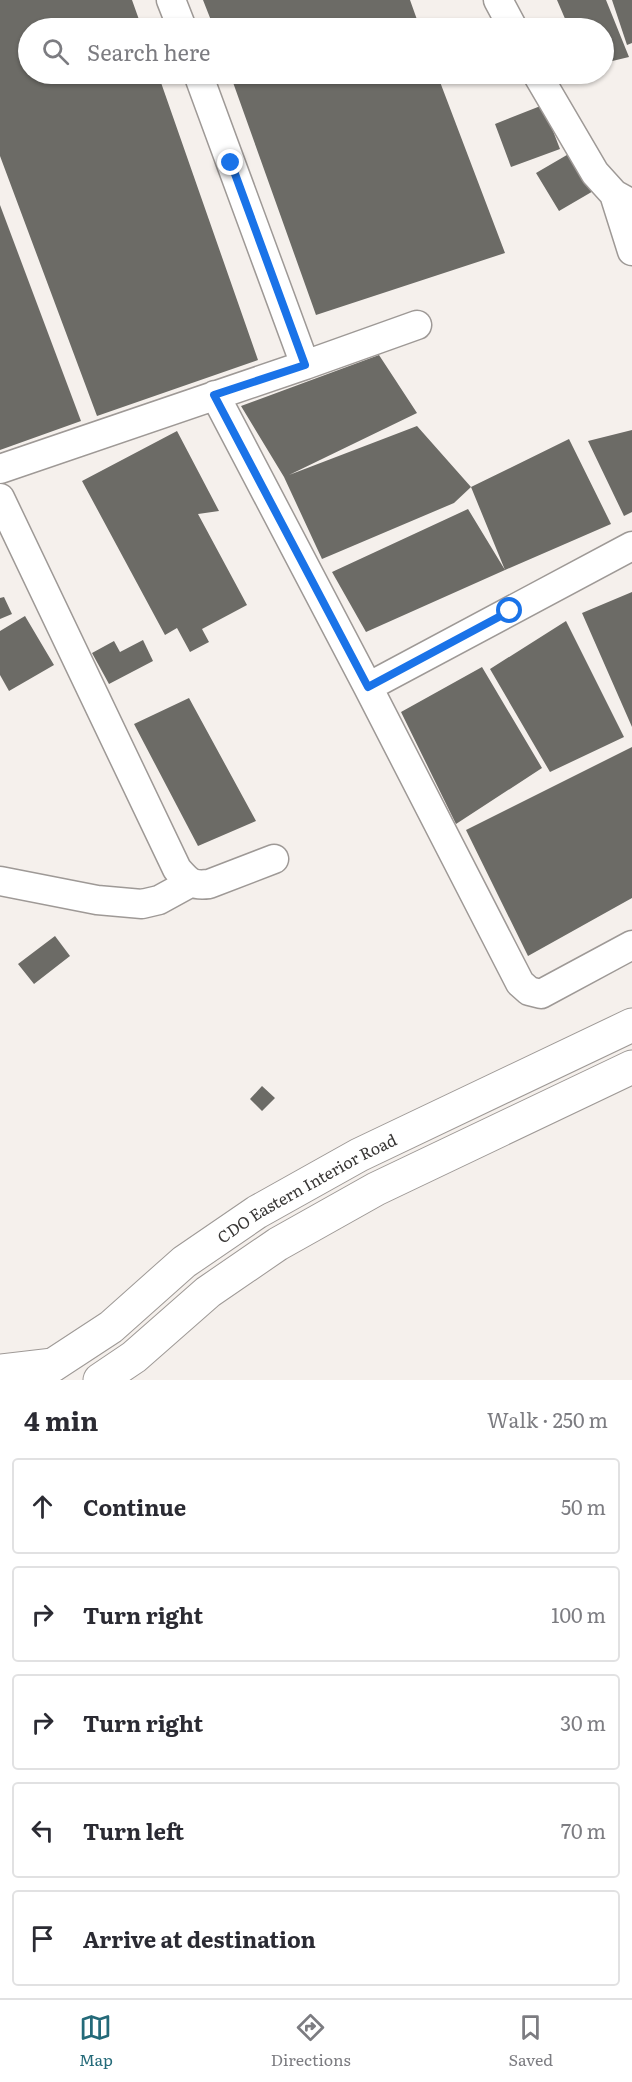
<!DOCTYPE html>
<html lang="en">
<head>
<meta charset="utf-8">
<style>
  :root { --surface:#fff; --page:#f7f7f7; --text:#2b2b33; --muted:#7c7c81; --line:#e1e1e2; --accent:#246a79 }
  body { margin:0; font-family:Literata,serif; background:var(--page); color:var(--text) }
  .stop { position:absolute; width:18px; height:18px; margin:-14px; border:4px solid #1a73e8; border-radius:50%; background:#fff }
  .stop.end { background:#1a73e8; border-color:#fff; box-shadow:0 2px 6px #0008 }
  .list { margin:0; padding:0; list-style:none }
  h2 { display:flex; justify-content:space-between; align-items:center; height:78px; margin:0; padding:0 24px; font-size:26px }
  h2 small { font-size:20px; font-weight:400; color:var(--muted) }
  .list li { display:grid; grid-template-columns:39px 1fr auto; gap:18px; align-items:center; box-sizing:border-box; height:96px; margin:0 12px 12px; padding:0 12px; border:2px solid var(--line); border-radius:6px }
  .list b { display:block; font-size:22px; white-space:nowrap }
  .list em { font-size:20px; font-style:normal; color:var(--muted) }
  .icon { flex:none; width:33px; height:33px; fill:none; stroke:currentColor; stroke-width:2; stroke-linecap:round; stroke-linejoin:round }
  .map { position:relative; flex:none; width:632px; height:1380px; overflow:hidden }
  .search { position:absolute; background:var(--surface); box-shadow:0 2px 4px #0004; left:18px; right:18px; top:18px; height:66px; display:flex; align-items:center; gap:15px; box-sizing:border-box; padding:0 21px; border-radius:33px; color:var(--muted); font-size:22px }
  .sheet { height:618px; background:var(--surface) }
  nav { display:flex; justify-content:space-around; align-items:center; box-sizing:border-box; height:84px; border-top:2px solid var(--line); background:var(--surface); font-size:16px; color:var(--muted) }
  nav a { display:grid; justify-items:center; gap:3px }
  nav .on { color:var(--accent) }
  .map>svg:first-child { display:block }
  .building { fill:#6c6b66 }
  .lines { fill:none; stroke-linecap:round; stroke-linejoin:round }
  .minor-casing { stroke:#9e9996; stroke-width:31 }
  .major-casing { stroke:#9e9996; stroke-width:35 }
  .minor { stroke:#fff; stroke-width:28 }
  .major { stroke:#fff; stroke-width:33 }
  .route { stroke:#1a73e8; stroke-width:8 }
  .labels { text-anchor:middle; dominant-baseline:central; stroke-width:6; stroke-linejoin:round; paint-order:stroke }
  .street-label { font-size:16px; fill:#383635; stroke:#f5f0ec }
</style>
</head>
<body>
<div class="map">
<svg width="632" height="1380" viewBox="0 0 632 1380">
  <rect width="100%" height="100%" fill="#f5f0ec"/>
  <path class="building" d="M0 0H132L142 28H28V74H158L258 360 97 416 0 156Z
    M203 0H410L420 28H214Z
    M557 0H606L629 57 604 63V28H569Z
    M612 0H632V43L627 45Z
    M230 74H437L505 253 316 315Z
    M543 105 560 149 511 167 495 124Z
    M572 152 595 190 559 211 536 173Z
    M0 205 81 421 0 450Z
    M379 355 417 413 289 475 417 426 471 487 454 503 322 559 284 477 241 406Z
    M632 430V512L624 516 588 441Z
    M177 431 219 511 198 514 247 605 202 629 209 642 190 652 177 628 165 635 82 481Z
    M569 439 611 524 505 570 471 487Z
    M468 509 505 570 366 632 332 572Z
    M632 592V727L582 613Z
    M4 597 12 614 0 619V598Z
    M25 616 54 665 9 691 0 675V631Z
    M566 621 624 737 550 772 490 669Z
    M143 640 153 661 109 684 92 653 114 641 120 652Z
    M482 667 542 768 456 824 401 712Z
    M189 698 256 821 198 846 134 724Z
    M632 747V898L528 956 466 830Z
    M55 936 70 956 34 984 18 964Z
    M262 1086 275 1098 262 1111 250 1099Z"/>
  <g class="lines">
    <defs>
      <path id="minor" d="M171 0 182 28
        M498 0 513 28
        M198 74 305 365 417 325
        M537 74 595 173 614 194 632 204
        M614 194 632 251
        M215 395 368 687 520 983 529 991 541 994 632 945
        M0 469 305 365
        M0 498 177 869C189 882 191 886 209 884L274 859
        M368 687 632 546
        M0 881 97 900 142 904 159 900 190 883"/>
      <g id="major">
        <path id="s1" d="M0 1371 53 1365 111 1327 184 1262 257 1212 359 1155 632 1025"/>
        <path d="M100 1380 134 1357 208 1292 278 1244 376 1189 632 1067"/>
      </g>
    </defs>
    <use href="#minor" class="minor-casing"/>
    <use href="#major" class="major-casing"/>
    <use href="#minor" class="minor"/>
    <use href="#major" class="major"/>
  </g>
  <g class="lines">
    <path class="route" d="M231 163 305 365 214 395 368 687 510 611"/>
  </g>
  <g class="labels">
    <g class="street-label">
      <text stroke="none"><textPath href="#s1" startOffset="364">CDO Eastern Interior Road</textPath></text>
    </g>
  </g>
</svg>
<div class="stop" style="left:510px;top:611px"></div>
<div class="stop end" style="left:231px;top:163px"></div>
<div class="search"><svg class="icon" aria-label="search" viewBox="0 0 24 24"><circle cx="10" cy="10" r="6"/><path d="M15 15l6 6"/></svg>Search here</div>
</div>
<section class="sheet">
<h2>4 min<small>Walk · 250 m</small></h2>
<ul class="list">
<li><svg class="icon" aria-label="ahead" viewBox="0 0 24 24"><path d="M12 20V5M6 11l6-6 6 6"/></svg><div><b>Continue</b></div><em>50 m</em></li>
<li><svg class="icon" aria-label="right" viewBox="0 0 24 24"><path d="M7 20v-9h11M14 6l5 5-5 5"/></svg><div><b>Turn right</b></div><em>100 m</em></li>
<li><svg class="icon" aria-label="right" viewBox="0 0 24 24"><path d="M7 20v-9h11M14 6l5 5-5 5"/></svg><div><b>Turn right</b></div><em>30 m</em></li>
<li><svg class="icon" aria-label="left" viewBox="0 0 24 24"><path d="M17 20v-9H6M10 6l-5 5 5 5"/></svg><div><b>Turn left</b></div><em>70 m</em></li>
<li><svg class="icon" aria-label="arrive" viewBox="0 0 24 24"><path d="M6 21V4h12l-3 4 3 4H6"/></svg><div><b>Arrive at destination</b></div></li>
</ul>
</section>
<nav>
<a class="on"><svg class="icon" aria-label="map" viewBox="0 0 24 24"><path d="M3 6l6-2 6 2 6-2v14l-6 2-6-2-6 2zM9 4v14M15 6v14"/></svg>Map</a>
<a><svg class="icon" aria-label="directions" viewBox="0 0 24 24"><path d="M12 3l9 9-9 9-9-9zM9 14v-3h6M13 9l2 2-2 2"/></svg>Directions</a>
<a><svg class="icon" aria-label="saved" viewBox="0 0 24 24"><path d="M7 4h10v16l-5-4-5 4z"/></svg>Saved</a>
</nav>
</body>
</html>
